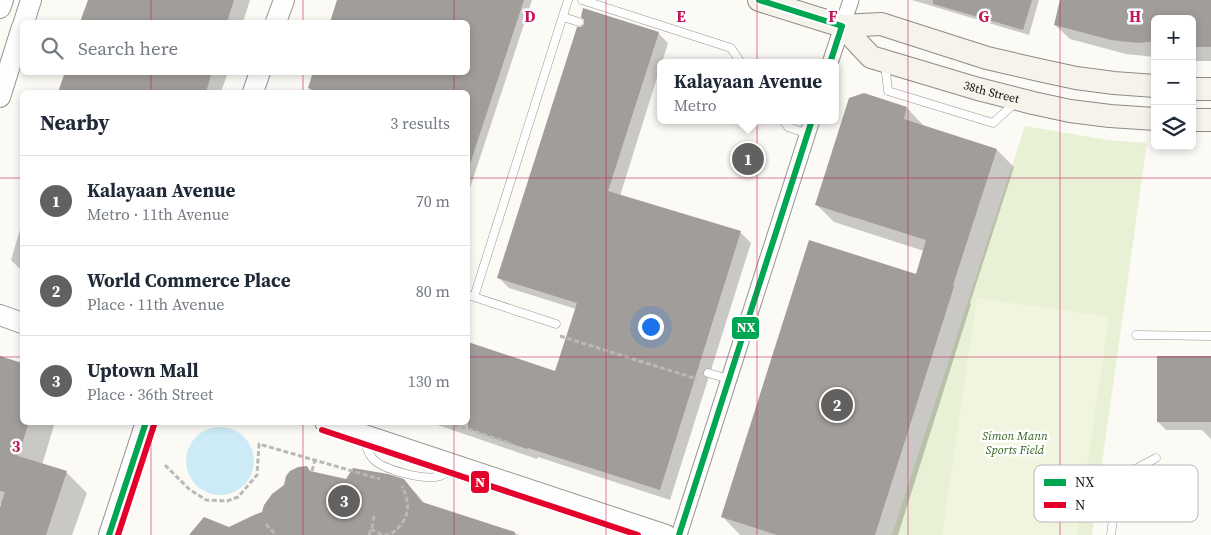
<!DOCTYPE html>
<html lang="en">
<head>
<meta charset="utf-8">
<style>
  :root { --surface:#fff; --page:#f6f6f7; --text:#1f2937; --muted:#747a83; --line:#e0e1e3; --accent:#626160 }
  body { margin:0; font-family:"Source Serif 4",serif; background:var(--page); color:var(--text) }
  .controls { position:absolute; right:15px; top:15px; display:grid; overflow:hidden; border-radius:8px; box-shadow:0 2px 8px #0003 }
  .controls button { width:45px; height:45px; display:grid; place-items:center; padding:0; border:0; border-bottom:1px solid var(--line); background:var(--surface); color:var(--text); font:25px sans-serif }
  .you { position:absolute; left:650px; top:326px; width:18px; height:18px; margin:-12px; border:4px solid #fff; border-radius:50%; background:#1a73e8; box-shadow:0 0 0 8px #1a73e833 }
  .badge { display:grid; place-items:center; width:32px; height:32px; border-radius:50%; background:var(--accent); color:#fff; font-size:16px; font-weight:700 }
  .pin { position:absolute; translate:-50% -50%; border:2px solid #fff; box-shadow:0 1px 5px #0006 }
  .popup { position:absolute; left:657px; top:59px; width:182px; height:65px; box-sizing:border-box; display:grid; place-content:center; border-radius:8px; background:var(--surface); filter:drop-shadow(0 1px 4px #0005); font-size:16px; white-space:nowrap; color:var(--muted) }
  .popup b { font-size:19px; color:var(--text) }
  .popup::after { content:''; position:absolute; left:50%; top:100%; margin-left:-10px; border:10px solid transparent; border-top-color:var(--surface) }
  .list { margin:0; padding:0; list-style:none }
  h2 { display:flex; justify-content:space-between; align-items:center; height:65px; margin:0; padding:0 20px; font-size:21px }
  h2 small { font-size:16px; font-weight:400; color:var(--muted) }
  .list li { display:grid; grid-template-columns:32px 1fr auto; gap:15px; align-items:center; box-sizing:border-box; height:90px; padding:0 20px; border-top:1px solid var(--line) }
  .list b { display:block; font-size:19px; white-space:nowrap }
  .list p { margin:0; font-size:16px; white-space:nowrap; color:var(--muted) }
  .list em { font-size:16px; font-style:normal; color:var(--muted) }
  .icon { flex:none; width:28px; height:28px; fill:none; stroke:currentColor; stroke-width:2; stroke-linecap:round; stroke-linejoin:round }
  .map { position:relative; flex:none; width:1211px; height:535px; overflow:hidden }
  .search { position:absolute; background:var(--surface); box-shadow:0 2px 8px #0003; left:20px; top:20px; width:450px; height:55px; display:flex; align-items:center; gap:12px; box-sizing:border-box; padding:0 18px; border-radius:8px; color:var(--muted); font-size:19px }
  .panel { position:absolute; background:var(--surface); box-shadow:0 2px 8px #0003; left:20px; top:90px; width:450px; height:335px; border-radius:8px }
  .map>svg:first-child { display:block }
  .green { fill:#e8f1d5 }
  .pitch { fill:#f1f5df }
  .water { fill:#ccebf6 }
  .shadow { fill:#0003 }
  .building { fill:#a09d9a }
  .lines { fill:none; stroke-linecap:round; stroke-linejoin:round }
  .service-casing { stroke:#969593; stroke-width:9 }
  .minor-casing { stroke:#969593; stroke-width:17 }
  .tertiary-casing { stroke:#969593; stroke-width:22 }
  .secondary-casing { stroke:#8c8b89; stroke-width:24 }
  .path { stroke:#b9b9b8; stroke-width:3; stroke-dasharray:5 2.5; stroke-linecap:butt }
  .service { stroke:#fffefe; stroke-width:8 }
  .minor { stroke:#fffefe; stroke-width:15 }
  .tertiary { stroke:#fffefe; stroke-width:20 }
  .secondary { stroke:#f6f3eb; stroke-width:22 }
  .bus-1-casing { stroke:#fff; stroke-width:10 }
  .bus-2-casing { stroke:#fff; stroke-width:10 }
  .bus-1 { stroke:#00a651; stroke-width:6 }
  .bus-2 { stroke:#e4002b; stroke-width:6 }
  .grid { fill:none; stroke:#c2185b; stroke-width:1; stroke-opacity:0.55 }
  .labels { text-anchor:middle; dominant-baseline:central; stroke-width:5; stroke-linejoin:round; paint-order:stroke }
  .street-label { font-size:12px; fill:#0f0f0f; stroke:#fff }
  .park-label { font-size:12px; font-style:italic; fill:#35671f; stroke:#fff }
  .key { fill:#fff; stroke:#b7b7b7; stroke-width:1 }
  .key-label { font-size:14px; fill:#0f0f0f }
  .grid-label { font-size:16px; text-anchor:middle; font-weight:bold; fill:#c2185b; stroke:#fff; stroke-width:5; stroke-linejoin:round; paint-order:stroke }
  .line-badge { stroke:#fff; stroke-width:2 }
  .badge-label { font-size:14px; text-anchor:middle; font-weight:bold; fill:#fff }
</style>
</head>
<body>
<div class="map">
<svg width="1211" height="535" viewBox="0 0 1211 535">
  <rect width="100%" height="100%" fill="#fcfaf5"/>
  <path class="green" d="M1025 126 1108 140 1147 143 1092 535H892Z"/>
  <path class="pitch" d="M977 298 1109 317 1077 535H942Z"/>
  <path class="water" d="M186 461a34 34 0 1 1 68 0a34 34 0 1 1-68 0Z"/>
  <path class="shadow" d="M89 0H250L243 22H82Z
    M339 0H532L468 194V92H308L315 72H468V22H331Z
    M912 0H1039L1029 35Z
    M1061 0H1211V61H1192V19H1155V57L1126 54 1070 39 1055 25Z
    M585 25 658 33 668 43 662 63H660V68L620 196 740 232 751 243 670 500 538 457 537 459 429 422H468V343L555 373 576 309 509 288 499 278Z
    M66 72H228L221 92H60Z
    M907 108 924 126 997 150 1014 167 970 303 971 304 898 535H740L723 517 916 275 924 251 834 222 816 204Z
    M22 223V271L11 260Z
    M0 357 22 364V422H55L42 465 67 473 87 493 72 535H0V512L2 505 0 504Z
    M1211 357V439L1202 430H1166L1158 422Z
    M306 467 312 473 347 481 403 480 415 492 425 504 520 535H191L229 528 263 513Z"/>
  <path class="building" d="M88 0H234L227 22H80Z
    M337 0H524L470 164 468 163V92H312L313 90 308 88 313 72H468V22H330Z
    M933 0H1032L1023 30 933 4Z
    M1060 0H1211V47H1192V19H1155V41L1139 43 1111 40 1054 25Z
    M583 8 659 32 608 191 741 231 660 490 528 448 527 449 468 429V342L555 371 577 303 497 278 577 27H581L584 24V20L581 17Z
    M65 72H212L206 92H58Z
    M864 93 907 107 904 119 997 149 953 285 954 286 952 293 875 535H777L721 517 809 240 916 274 926 240 815 205 849 98Z
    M0 356 22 363V422H29L18 456 67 471 46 535H0V507L5 492 0 491Z
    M1157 356H1211V422H1157Z
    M307 466 310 471 346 479 353 468 388 474 404 479 422 502 515 532V535H189L204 517 229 527 254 515 262 512 264 505 272 494 284 485 286 476 290 471 298 467Z"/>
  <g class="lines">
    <defs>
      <path id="service" d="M582 0 731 48 741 63
        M563 17 579 22
        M885 63 888 91 993 123 1015 103
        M783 120 788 127 808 134
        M468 295 556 324
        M474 297 568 0
        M1136 335 1211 336
        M708 373 729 379
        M364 437C365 445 368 453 373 459 384 470 425 481 440 476 445 474 450 471 455 468
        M1111 535 1116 495 1124 475 1156 458"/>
      <path id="minor" d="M830 63 851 0
        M679 535 812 120"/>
      <path id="tertiary" d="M0 8 3 0
        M24 22 31 0
        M276 22 284 0
        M253 92 260 72
        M0 97 22 27
        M0 315 22 323
        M325 422 666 535
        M109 535 146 422"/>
      <g id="secondary">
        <path d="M759 0 842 26 881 24 987 58 1039 70 1076 78 1114 83 1155 86"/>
        <path id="s1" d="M842 26 871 57 978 89 1033 103 1070 111 1110 116 1155 119"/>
        <path d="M1192 89H1211"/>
        <path d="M1192 120H1211"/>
      </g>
    </defs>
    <use href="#service" class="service-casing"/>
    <use href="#minor" class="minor-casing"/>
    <use href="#tertiary" class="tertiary-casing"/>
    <use href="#secondary" class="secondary-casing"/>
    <path class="path" d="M560 336 697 379
      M447 422 512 444
      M165 465 189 489 206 500 227 501 238 497 257 475 259 444 380 479
      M312 471 315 460
      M266 524 276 535
      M371 529 382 535H390C409 520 412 507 402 486
      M369 535 373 524 374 515"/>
    <use href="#service" class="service"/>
    <use href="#minor" class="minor"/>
    <use href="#tertiary" class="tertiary"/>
    <use href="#secondary" class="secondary"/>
    <defs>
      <path id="bus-1" d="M759 0 842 26 830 63
        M109 535 146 422
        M679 535 812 120"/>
      <path id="bus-2" d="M322 430 638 535
        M118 535 154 425"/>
    </defs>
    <use href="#bus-1" class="bus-1-casing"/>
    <use href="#bus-2" class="bus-2-casing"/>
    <use href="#bus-1" class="bus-1"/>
    <use href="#bus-2" class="bus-2"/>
  </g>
  <path class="grid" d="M151 0V22M303 0V22M454 0V22M606 0V535M757 0V535M908 0V535M1060 0V535M151 72V92M303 72V92M454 72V92M0 178H22M468 178H1211M0 357H22M468 357H1211M151 422V535M303 422V535M454 422V535"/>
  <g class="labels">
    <g class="street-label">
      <text stroke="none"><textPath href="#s1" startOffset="168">38th Street</textPath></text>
    </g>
    <g class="park-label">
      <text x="1015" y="436">Simon Mann<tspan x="1015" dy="14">Sports Field</tspan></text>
    </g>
  </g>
  <rect x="1034" y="465" width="164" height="57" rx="8" class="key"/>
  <rect x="1044" y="479" width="22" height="7" fill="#00a651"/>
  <rect x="1044" y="502" width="22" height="6" fill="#e4002b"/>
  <g class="key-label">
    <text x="1075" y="487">NX</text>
    <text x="1075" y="510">N</text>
  </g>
  <g class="grid-label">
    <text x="530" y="22">D</text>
    <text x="681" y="22">E</text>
    <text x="833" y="22">F</text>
    <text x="984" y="22">G</text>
    <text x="1135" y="22">H</text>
    <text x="16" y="452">3</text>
  </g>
  <g class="line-badge">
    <rect x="731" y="316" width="29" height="24" rx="5" fill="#00a651"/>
    <rect x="470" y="470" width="20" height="24" rx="5" fill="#e4002b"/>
  </g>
  <g class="badge-label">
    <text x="746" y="332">NX</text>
    <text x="480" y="487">N</text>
  </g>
</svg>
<div class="controls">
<button>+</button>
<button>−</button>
<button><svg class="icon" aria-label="layers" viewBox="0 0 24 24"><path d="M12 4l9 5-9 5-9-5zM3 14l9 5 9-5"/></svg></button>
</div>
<div class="you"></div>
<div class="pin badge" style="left:748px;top:159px">1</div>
<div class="popup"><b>Kalayaan Avenue</b>Metro</div>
<div class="pin badge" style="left:837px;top:405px">2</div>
<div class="pin badge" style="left:344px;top:501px">3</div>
<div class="search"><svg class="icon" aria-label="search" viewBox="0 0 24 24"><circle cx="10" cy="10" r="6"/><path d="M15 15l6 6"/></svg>Search here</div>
<section class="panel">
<h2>Nearby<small>3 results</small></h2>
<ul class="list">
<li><span class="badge">1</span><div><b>Kalayaan Avenue</b><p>Metro · 11th Avenue</p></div><em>70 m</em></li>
<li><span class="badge">2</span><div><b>World Commerce Place</b><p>Place · 11th Avenue</p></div><em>80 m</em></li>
<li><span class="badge">3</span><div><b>Uptown Mall</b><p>Place · 36th Street</p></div><em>130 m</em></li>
</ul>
</section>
</div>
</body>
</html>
